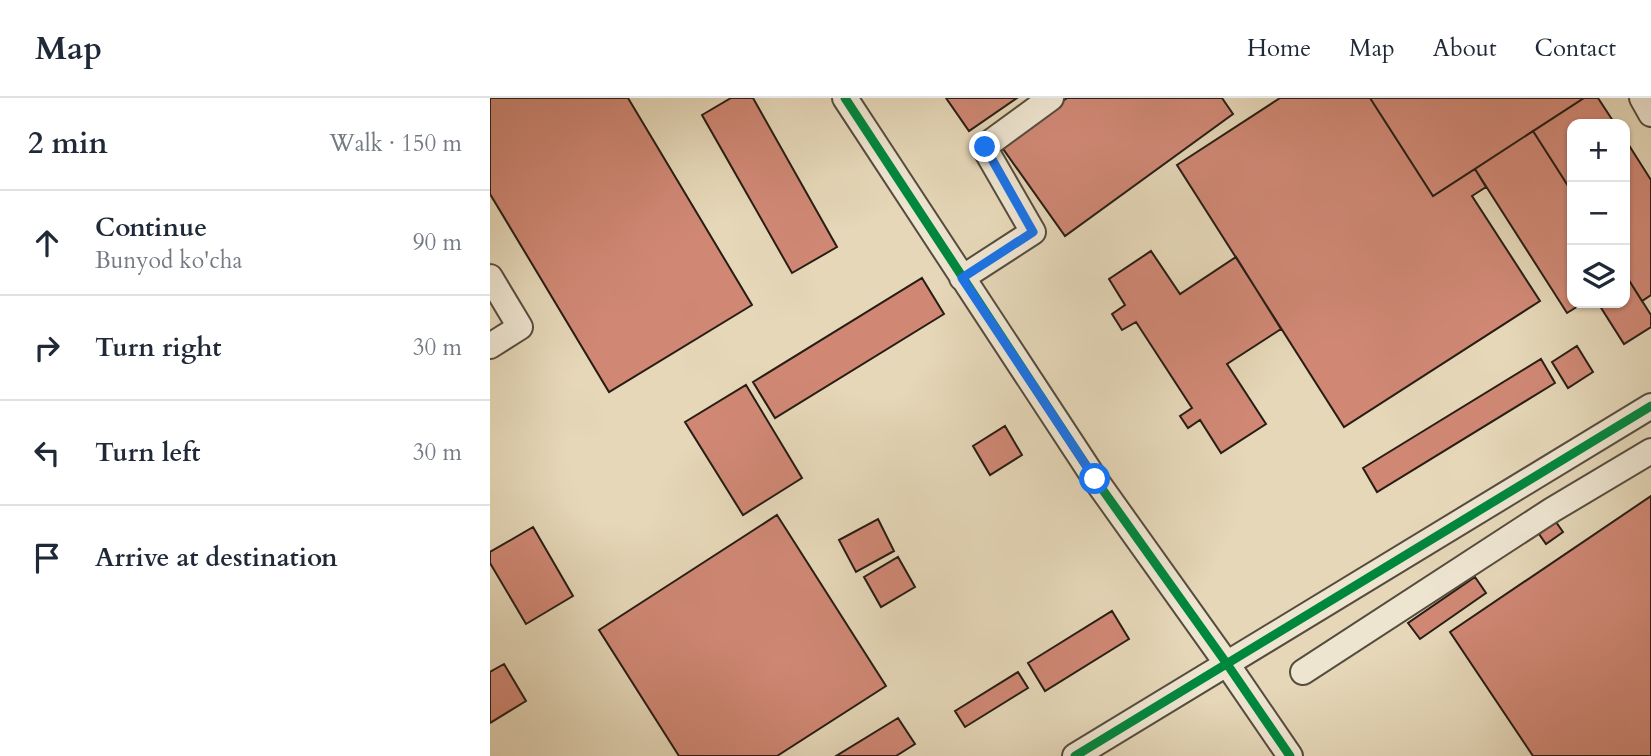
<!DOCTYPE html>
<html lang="en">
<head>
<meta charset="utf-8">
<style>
  :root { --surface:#fff; --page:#f6f6f7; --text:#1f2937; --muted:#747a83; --line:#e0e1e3 }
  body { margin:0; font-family:Cardo,serif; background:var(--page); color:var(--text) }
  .controls { position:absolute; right:21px; top:21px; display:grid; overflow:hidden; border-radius:14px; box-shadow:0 2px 5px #0004 }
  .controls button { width:63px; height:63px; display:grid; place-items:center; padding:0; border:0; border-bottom:2px solid var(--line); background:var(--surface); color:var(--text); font:35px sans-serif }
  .stop { position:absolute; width:21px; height:21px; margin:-16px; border:5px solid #1a73e8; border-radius:50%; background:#fff }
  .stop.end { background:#1a73e8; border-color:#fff; box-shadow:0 2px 7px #0008 }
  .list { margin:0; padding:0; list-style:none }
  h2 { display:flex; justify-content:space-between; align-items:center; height:91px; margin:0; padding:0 28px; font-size:30px }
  h2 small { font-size:23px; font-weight:400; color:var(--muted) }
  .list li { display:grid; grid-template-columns:46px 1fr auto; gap:21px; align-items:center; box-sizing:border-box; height:105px; padding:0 28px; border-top:2px solid var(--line) }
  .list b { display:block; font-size:26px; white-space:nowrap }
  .list p { margin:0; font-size:23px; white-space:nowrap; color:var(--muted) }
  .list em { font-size:23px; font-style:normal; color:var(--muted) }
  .icon { flex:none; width:38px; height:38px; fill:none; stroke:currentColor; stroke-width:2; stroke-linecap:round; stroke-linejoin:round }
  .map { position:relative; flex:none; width:1161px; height:658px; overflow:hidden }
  header { display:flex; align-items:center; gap:42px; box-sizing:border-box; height:98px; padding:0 35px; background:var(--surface); border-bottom:2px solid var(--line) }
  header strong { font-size:33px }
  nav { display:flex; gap:38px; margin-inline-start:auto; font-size:24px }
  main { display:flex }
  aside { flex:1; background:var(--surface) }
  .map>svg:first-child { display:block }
  .building { fill:#d08875; stroke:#271d15; stroke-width:2 }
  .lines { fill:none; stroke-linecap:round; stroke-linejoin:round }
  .minor-casing { stroke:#564c3e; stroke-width:28 }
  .minor { stroke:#eee5d1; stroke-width:24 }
  .cycleway-casing { stroke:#eee5d1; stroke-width:13 }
  .cycleway { stroke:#00873e; stroke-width:9 }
  .route { stroke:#1a73e8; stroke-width:9 }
</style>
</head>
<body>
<header>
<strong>Map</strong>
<nav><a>Home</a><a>Map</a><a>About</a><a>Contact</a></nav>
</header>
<main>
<aside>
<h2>2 min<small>Walk · 150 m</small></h2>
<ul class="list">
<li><svg class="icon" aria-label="ahead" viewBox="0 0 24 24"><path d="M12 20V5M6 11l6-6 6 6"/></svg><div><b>Continue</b><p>Bunyod ko'cha</p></div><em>90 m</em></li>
<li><svg class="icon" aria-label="right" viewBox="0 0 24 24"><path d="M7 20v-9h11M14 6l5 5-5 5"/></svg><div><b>Turn right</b></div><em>30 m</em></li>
<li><svg class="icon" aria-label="left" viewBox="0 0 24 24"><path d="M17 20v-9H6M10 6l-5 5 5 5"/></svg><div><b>Turn left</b></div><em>30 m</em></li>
<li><svg class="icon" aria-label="arrive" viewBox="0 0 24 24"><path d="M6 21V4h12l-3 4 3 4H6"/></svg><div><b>Arrive at destination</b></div></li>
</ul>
</aside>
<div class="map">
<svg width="1161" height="658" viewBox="0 0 1161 658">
  <rect width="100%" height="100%" fill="#e5d7b8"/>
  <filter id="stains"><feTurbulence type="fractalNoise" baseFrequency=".00286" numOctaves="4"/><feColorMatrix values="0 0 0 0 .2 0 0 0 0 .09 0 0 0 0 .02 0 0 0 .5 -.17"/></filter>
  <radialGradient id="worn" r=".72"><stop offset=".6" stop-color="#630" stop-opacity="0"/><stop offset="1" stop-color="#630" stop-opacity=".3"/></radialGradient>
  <path class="building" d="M0 0H138L262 207 119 294 0 96Z
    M241 0H263L347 149 302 175 212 17Z
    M456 0H527L479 33Z
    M577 0H732L743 16 575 138 511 48Z
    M790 0H880L943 98 985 71 996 89 982 98 1050 203 854 329 687 67Z
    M880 0H1094L943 98Z
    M1094 0H1108L1125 26H1082V94L1043 33Z
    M1043 33 1082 94V205H1093L1077 215 985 71Z
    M1135 41 1161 82V197L1152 203 1135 176Z
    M661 153 690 196 746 159 791 231 737 266 776 326 731 355 710 322 698 330 690 318 702 310 646 224 632 232 622 216 635 207 619 181Z
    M1135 176 1161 217V229L1134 246 1108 205H1135Z
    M432 180 454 216 285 320 263 284Z
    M1087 248 1103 274 1078 290 1062 264Z
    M1051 261 1065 285 887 394 873 370Z
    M256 287 312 380 253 417 195 324Z
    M515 328 532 357 500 377 483 348Z
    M1161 398V658H1043L960 534Z
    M287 417 396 588 287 658H189L109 532Z
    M388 421 404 453 366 474 349 442Z
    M1066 424 1073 434 1056 446 1049 436Z
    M43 429 83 498 36 526 0 465V454Z
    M408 459 425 489 391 509 374 479Z
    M985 479 996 495 930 541 918 525Z
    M622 513 639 541 555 593 538 565Z
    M14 566 36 603 0 625V574Z
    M528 574 538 590 475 629 465 613Z
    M408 620 425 646 406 658H346Z"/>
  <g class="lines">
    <defs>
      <path id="minor" d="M355 0 605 381 737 566 800 658
        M1152 0 1161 16
        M0 179 30 229 0 248
        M472 180 543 134 494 49 561 0
        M813 574 1062 412 1161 353
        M585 658 1161 308"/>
    </defs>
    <use href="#minor" class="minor-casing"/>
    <use href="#minor" class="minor"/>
    <defs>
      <path id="cycleway" d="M355 0 605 381 737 566 800 658
        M585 658 1161 308"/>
    </defs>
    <use href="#cycleway" class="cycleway-casing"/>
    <use href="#cycleway" class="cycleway"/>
  </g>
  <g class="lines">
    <path class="route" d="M495 49 543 134 472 180 605 381"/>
  </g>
  <rect width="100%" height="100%" filter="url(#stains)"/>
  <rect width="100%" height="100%" fill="url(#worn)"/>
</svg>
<div class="controls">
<button>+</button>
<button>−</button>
<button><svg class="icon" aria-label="layers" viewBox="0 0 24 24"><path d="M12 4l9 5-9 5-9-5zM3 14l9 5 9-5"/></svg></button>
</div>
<div class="stop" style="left:605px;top:381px"></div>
<div class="stop end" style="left:495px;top:49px"></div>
</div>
</main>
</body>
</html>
